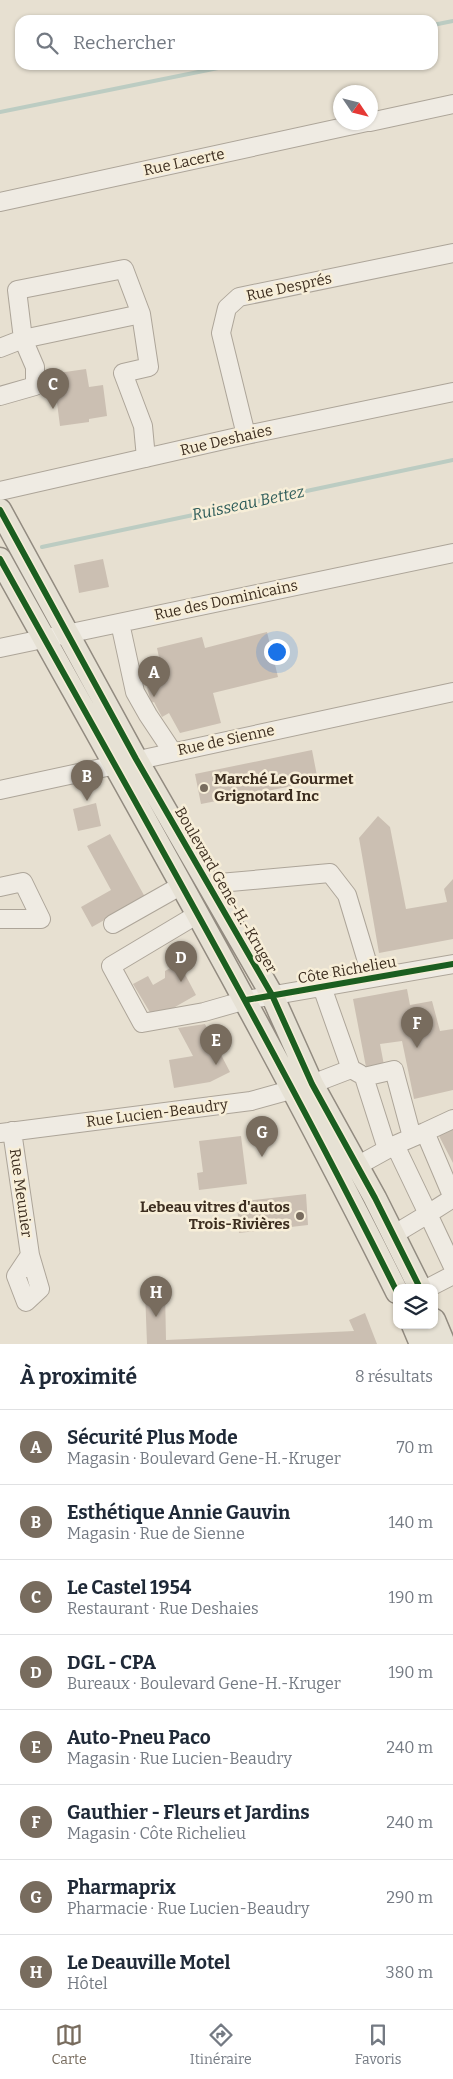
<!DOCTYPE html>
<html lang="fr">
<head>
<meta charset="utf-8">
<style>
  :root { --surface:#fff; --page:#f2f2f3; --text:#1f2937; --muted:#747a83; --line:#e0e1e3; --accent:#786c5e }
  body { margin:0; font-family:Bitter,serif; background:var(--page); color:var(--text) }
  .controls { position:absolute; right:15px; bottom:15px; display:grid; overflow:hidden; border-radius:10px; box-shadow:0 1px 4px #0004 }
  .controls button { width:45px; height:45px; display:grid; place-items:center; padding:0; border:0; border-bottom:1px solid var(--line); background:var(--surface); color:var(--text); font:25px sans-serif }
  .compass { position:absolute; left:333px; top:85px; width:45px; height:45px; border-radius:50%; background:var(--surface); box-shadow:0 1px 4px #0004; rotate:125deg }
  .you { position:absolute; left:276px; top:651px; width:18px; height:18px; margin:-12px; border:4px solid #fff; border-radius:50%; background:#1a73e8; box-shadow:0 0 0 8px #1a73e833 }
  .badge { display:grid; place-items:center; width:32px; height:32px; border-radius:50%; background:var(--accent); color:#fff; font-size:16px; font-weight:700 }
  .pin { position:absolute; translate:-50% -41px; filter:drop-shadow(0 1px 2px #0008) }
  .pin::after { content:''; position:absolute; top:26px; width:18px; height:15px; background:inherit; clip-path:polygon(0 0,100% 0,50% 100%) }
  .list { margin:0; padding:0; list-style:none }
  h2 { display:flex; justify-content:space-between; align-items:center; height:65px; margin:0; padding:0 20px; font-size:21px }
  h2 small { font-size:16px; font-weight:400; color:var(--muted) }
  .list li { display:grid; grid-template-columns:32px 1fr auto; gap:15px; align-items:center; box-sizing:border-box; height:75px; padding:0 20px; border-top:1px solid var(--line) }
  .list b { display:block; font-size:19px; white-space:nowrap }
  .list p { margin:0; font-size:16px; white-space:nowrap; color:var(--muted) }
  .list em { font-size:16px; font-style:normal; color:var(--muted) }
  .icon { flex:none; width:28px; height:28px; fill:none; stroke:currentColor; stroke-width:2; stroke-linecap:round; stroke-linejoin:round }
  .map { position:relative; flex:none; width:453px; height:1344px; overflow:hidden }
  .search { position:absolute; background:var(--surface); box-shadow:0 1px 4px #0004; left:15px; right:15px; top:15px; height:55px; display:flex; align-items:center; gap:12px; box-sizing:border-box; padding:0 18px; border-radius:15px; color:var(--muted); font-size:19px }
  .sheet { height:665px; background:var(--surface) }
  nav { display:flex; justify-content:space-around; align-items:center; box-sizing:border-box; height:70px; border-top:1px solid var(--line); background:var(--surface); font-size:14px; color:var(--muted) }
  nav a { display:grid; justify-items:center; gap:2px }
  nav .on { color:var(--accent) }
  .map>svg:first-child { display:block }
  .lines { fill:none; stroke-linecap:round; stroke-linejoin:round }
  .stream { stroke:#bcccc2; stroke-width:4 }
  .building { fill:#cbbfb2 }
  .minor-casing { stroke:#ada599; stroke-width:20 }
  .major-casing { stroke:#928b80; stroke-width:25 }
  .minor { stroke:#efebe3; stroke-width:18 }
  .major { stroke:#e6e1d4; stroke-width:22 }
  .cycleway-casing { stroke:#f7eed8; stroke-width:9 }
  .cycleway { stroke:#1b5e20; stroke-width:6 }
  .poi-dot { fill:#786c5e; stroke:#f7eed8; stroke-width:2 }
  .labels { text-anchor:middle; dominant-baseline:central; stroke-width:5; stroke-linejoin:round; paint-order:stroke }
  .street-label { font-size:15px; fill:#3d2e20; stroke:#f7eed8 }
  .poi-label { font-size:15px; font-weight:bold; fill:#3d2e20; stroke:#f7eed8; text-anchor:start }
  .water-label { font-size:16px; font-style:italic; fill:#2f5d5a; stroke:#f7eed8 }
</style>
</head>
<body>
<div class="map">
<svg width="453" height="1344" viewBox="0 0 453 1344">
  <rect width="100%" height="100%" fill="#e7e0d1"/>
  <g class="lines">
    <path class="stream" d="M433 25 453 21
      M0 112 233 65
      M42 547 453 460"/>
  </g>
  <path class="building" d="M86 369 89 387 103 385 107 416 89 419V422L60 426 56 395 61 394 58 373Z
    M103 559 109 587 79 593 74 565Z
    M267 632 278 677 213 693 221 723 180 733 169 713 162 717 154 702 151 703 147 687 158 685 153 664 160 662 157 648 202 637 205 648Z
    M312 750 318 781 201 804 195 774Z
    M96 803 101 826 78 831 73 809Z
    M378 816 390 827 406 909 447 902 444 889 453 879V939L379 953 359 838Z
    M110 834 145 897 92 927 81 907 111 890 87 846Z
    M179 963 196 995 154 1019 133 984 148 976 153 985 165 978V971Z
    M407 989 410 1005 432 1001 440 1031 453 1029V1090L414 1099 402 1041 380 1044 384 1065 366 1067 353 999Z
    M205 1024 230 1072 210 1082 174 1088 169 1060 193 1056 178 1028Z
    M453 1126V1163L438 1134Z
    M241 1136 247 1184 199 1190 197 1173 203 1172 199 1141Z
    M306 1194 308 1225 239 1233 237 1202Z
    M165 1290 166 1340 354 1331 349 1320 365 1313 377 1344H147L145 1291Z"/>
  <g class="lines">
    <defs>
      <path id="minor" d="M370 122 453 104
        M0 202 367 122
        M0 348 23 339 141 314
        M0 396 35 386V367L23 339 17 290 124 269 141 314 149 367 123 373 143 426 146 458
        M246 435 221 333 227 308 239 297 453 253
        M0 491 246 435 453 392
        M120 623 135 692 148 715 172 751
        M0 648 453 553
        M0 790 453 692
        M208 884 330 873 347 895 372 978
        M0 887 23 882 41 919H0
        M198 914 111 966 142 1023 204 1012 246 1000 453 964
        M113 924 182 885
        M322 987 351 1069 360 1074
        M12 1131 30 1255 40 1289 26 1302 16 1276 30 1255
        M425 1132 453 1119
        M0 1133 251 1101 312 1084 351 1069
        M395 1145 428 1214 453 1198
        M387 1149 364 1077 394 1070 412 1137
        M357 1166 395 1145 425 1132 453 1198
        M393 1235 428 1214 453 1267
        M428 1288 453 1275"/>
      <path id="major" d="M0 510 136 759 272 995 312 1084 375 1198 420 1288
        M0 559C135 802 273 1043 397 1292
        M434 1320 444 1344
        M413 1325 421 1344"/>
    </defs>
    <use href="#minor" class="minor-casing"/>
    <use href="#major" class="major-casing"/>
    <use href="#minor" class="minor"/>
    <use href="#major" class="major"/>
    <defs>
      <path id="cycleway" d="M0 510 136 759 272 995 312 1084 375 1198 420 1288
        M0 559C135 802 273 1043 397 1292
        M246 1000 453 964"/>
    </defs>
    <use href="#cycleway" class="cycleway-casing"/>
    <use href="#cycleway" class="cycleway"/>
  </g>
  <g class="poi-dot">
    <circle cx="204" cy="788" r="5"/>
    <circle cx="300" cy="1216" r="5"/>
  </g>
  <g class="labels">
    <g class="street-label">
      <text transform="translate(184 162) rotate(-12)">Rue Lacerte</text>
      <text transform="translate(289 287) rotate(-12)">Rue Després</text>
      <text transform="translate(226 440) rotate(-13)">Rue Deshaies</text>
      <text transform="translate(226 600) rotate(-12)">Rue des Dominicains</text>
      <text transform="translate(226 740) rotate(-12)">Rue de Sienne</text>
      <text transform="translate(226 890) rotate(60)">Boulevard Gene-H.-Kruger</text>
      <text transform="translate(347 970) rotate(-10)">Côte Richelieu</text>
      <text transform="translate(157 1113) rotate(-7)">Rue Lucien-Beaudry</text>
      <text transform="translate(21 1193) rotate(82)">Rue Meunier</text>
    </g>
    <g class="poi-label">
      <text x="214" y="779">Marché Le Gourmet<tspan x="214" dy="17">Grignotard Inc</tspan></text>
      <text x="290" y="1207" text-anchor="end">Lebeau vitres d'autos<tspan x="290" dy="17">Trois-Rivières</tspan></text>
    </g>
    <g class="water-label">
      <text transform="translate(248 503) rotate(-12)">Ruisseau Bettez</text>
    </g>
  </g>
</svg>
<div class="controls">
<button><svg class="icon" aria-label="layers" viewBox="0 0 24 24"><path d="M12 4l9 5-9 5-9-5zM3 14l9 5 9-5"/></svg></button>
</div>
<svg class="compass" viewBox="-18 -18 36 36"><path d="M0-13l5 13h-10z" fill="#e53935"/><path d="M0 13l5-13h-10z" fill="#747a83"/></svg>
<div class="you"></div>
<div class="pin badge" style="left:154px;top:697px">A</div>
<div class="pin badge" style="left:87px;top:801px">B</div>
<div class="pin badge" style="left:53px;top:409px">C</div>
<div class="pin badge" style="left:181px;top:982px">D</div>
<div class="pin badge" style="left:216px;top:1065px">E</div>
<div class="pin badge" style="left:417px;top:1048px">F</div>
<div class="pin badge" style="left:262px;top:1157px">G</div>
<div class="pin badge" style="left:156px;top:1317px">H</div>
<div class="search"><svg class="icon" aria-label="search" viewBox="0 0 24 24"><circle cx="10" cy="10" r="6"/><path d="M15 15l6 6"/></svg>Rechercher</div>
</div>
<section class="sheet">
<h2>À proximité<small>8 résultats</small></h2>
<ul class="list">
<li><span class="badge">A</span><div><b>Sécurité Plus Mode</b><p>Magasin · Boulevard Gene-H.-Kruger</p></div><em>70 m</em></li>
<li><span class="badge">B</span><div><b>Esthétique Annie Gauvin</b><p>Magasin · Rue de Sienne</p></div><em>140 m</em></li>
<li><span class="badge">C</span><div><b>Le Castel 1954</b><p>Restaurant · Rue Deshaies</p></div><em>190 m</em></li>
<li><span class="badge">D</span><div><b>DGL - CPA</b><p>Bureaux · Boulevard Gene-H.-Kruger</p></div><em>190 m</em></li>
<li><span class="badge">E</span><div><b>Auto-Pneu Paco</b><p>Magasin · Rue Lucien-Beaudry</p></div><em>240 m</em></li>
<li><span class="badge">F</span><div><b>Gauthier - Fleurs et Jardins</b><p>Magasin · Côte Richelieu</p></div><em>240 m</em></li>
<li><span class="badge">G</span><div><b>Pharmaprix</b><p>Pharmacie · Rue Lucien-Beaudry</p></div><em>290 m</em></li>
<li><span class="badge">H</span><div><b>Le Deauville Motel</b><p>Hôtel</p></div><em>380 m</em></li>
</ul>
</section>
<nav>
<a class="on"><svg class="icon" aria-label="map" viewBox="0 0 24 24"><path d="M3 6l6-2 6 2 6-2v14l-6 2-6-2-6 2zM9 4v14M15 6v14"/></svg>Carte</a>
<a><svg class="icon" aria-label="directions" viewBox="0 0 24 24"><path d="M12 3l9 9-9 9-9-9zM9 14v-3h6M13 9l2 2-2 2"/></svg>Itinéraire</a>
<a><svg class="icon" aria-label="saved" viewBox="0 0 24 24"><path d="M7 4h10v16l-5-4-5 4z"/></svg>Favoris</a>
</nav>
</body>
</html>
